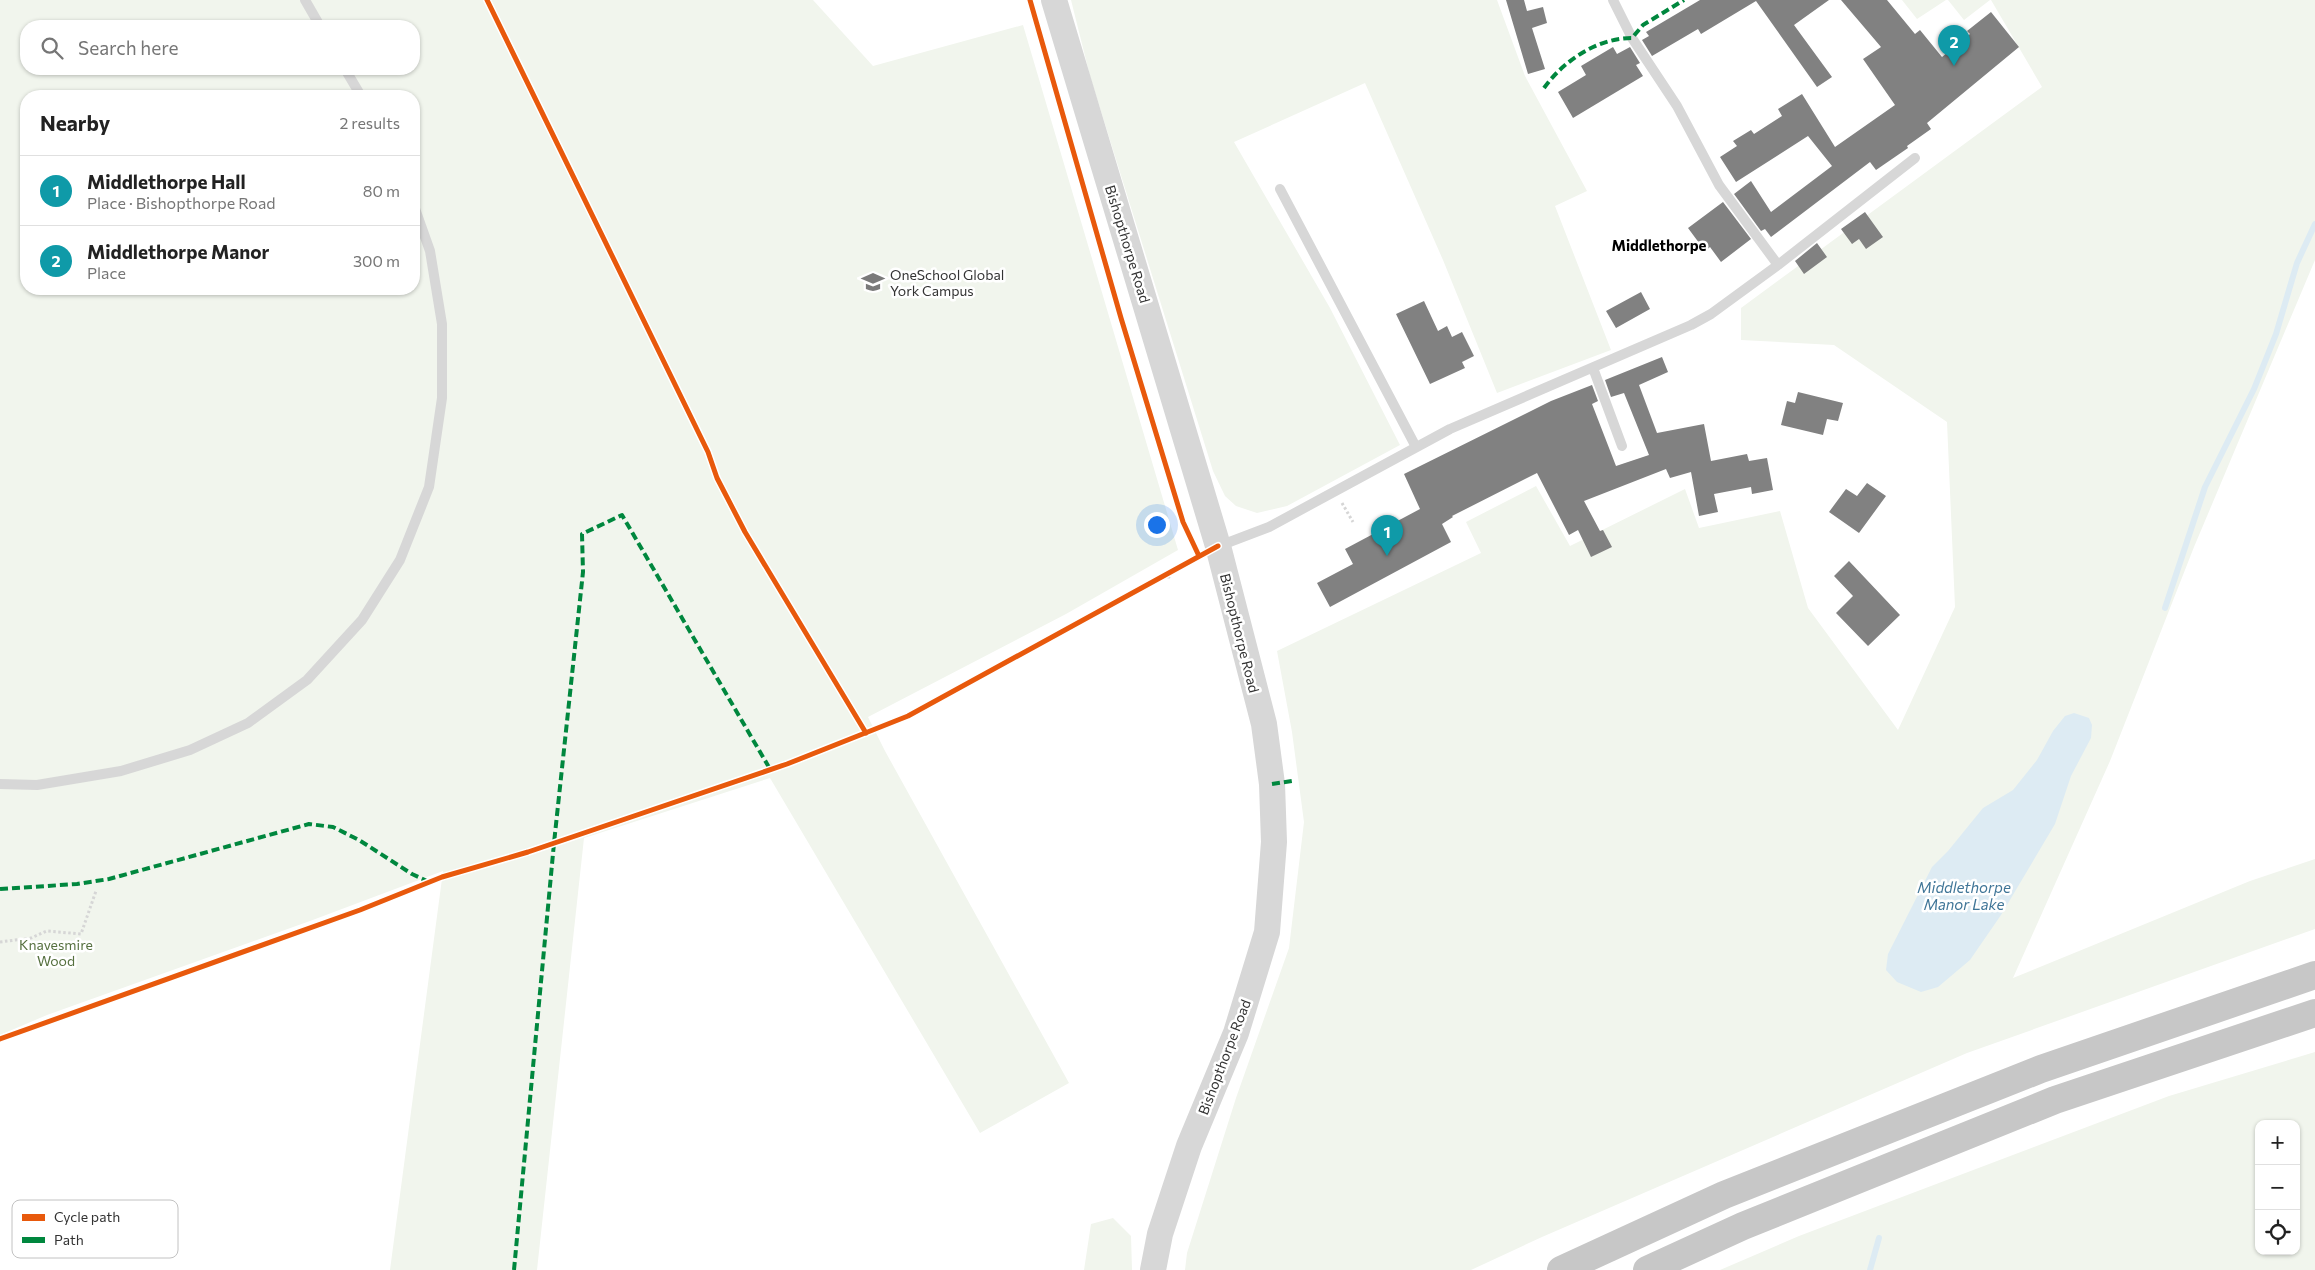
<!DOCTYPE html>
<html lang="en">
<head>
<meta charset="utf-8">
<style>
  :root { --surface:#fff; --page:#f6f6f6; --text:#222; --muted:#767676; --line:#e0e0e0; --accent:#7a7a7a }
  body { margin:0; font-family:Commissioner,sans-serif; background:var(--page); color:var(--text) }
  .controls { position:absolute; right:15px; bottom:15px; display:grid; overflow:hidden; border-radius:10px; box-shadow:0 1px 4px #0004 }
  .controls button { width:45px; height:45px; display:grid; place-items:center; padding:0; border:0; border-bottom:1px solid var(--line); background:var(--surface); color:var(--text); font:25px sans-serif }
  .you { position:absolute; left:1156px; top:524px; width:18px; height:18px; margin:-12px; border:4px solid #fff; border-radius:50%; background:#1a73e8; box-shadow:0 0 0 8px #1a73e833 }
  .badge { display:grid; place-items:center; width:32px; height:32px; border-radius:50%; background:var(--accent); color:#fff; font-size:16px; font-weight:700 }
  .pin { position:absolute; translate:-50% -41px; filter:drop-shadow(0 1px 2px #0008) }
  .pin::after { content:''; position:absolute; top:26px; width:18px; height:15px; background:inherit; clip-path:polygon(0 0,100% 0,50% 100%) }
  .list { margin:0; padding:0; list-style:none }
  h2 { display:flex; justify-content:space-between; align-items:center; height:65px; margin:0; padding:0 20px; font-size:21px }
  h2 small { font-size:16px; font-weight:400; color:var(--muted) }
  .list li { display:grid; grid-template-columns:32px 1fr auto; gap:15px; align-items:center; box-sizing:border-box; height:70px; padding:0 20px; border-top:1px solid var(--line) }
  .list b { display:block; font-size:19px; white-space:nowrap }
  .list p { margin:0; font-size:16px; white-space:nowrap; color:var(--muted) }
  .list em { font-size:16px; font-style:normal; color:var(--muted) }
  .icon { flex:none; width:28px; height:28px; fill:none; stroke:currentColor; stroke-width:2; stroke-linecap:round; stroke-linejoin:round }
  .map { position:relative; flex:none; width:2315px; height:1270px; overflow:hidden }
  .search { position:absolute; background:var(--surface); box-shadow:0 1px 4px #0004; left:20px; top:20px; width:400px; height:55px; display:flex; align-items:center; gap:12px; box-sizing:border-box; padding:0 18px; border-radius:20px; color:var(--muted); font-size:19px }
  .panel { position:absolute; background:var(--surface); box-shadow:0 1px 4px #0004; left:20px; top:90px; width:400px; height:205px; border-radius:20px }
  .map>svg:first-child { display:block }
  .green { fill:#f1f5ed; fill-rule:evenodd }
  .water { fill:#ddebf3 }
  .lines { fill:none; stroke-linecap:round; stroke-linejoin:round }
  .stream { stroke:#ddebf3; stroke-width:6 }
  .building { fill:#818181 }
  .path { stroke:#d6d6d6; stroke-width:3; stroke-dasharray:2.5 2.5; stroke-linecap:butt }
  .service { stroke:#d7d7d7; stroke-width:10 }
  .tertiary { stroke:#d7d7d7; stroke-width:26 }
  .trunk { stroke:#c7c7c7; stroke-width:28 }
  .quiet { stroke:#00873e; stroke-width:4; stroke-dasharray:8 4; stroke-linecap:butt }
  .cycleway-casing { stroke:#fff; stroke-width:8 }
  .cycleway { stroke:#e8590c; stroke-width:5 }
  .labels { text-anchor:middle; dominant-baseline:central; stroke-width:5; stroke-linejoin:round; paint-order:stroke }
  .street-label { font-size:14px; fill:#333; stroke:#fff }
  .poi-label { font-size:14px; fill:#333; stroke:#fff; text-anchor:start }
  .park-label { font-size:14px; fill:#56703f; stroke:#fff }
  .neighbourhood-label { font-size:15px; font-weight:bold; fill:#000; stroke:#fff }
  .water-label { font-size:15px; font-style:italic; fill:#3f7597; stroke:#fff }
  .key { fill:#fff; stroke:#c2c2c2; stroke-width:1 }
  .key-label { font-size:14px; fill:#333 }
</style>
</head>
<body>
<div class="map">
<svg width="2315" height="1270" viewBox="0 0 2315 1270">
  <rect width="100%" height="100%" fill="#fff"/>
  <path class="green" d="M0 0H813L873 66 1023 25 1178 550 1066 614 868 717 885 751 1069 1083 980 1133 770 778 584 838 537 1270H390L443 871 310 921 47 1015 0 1035ZM26 26H414V69H26ZM26 96H414V289H26Z
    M1071 0H1497L1525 76 1587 191 1555 206 1611 350 1497 393 1443 260 1365 83 1234 142 1330 308 1400 445 1287 506 1257 513 1236 506 1225 496 1213 471 1090 76Z
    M1902 0H1946L1917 19Z
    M1948 0H1990L1964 20Z
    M1991 0H2315V260L2194 547 2110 761 2013 978 2250 881 2315 859V929L1967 1053 1542 1237 1471 1270H1185L1187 1253 1236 1098 1289 948 1304 822 1292 732 1277 651 1481 553 1466 522 1536 486 1570 546 1685 489 1699 528 1780 511 1808 608 1898 730 1955 607 1947 422 1834 345 1741 340V308L2042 87Z
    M2315 1052V1270H1720L1799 1236 2169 1096ZM2259 1124H2296V1251H2259Z
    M1113 1218 1131 1236 1132 1270H1084L1091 1224Z"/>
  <path class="water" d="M2074 713 2089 718 2092 725 2091 738 2071 776 2055 824 2001 915 1970 960 1938 987 1921 992 1897 982 1886 970 1888 954 1932 867 1948 851 1983 808 2013 790 2037 760 2053 731 2065 716Z"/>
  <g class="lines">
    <path class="stream" d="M2165 608 2205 487 2254 389 2276 334 2297 263 2315 224
      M1870 1270 1879 1238"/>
  </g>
  <path class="building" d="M1506 0H1524L1527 11 1543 7 1547 23 1532 28 1545 69 1528 74Z
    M1700 0H1829L1794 25 1832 77 1817 87 1756 1 1701 34 1698 29 1652 56 1642 40 1649 36 1646 32Z
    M1841 0H1887L1915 34 1920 30 1942 57 1970 34 1967 31 1991 12 2019 47 1927 123 1931 129 1907 146 1908 148 1876 170 1870 162 1771 237 1765 229 1761 231 1734 194 1751 181 1771 212 1832 166 1808 136 1736 182 1720 157 1737 146 1733 141 1751 130 1754 134 1782 116 1778 109 1802 94 1835 147 1895 105 1863 59 1881 47Z
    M1613 47 1617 54 1630 47 1640 63 1636 65 1643 76 1573 118 1558 92 1586 75 1581 66Z
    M1723 202 1751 239 1721 262 1710 247 1705 251 1688 228Z
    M1865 212 1883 237 1866 249 1859 239 1852 244 1841 229Z
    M1817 243 1827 257 1804 274 1795 261Z
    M1641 292 1650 309 1616 328 1606 311Z
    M1424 301 1438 331 1447 326 1452 337 1462 332 1474 356 1462 362 1465 368 1430 384 1396 314Z
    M1662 357 1668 372 1639 385 1657 433 1704 424 1711 461 1747 454 1749 461 1767 458 1773 490 1752 494 1751 487 1714 494 1718 512 1699 516 1691 472 1670 478 1666 469 1584 501 1600 531 1603 530 1612 547 1591 557 1578 530 1569 535 1537 473 1452 516 1453 517 1442 524 1451 542 1330 607 1317 583 1353 564 1345 549 1420 509 1404 474 1551 401 1592 385 1598 401 1592 404 1616 466 1649 455 1624 393 1611 397 1605 380Z
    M1798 392 1843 403 1838 421 1827 419 1823 435 1781 425 1787 401 1795 403Z
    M1867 483 1886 496 1859 533 1829 512 1846 489 1857 496Z
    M1849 561 1900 615 1868 646 1836 613 1853 596 1834 576Z"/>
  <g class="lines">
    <path class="path" d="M1342 503 1353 522
      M1162 576 1169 577 1173 569
      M0 942 31 938 47 931 81 934 96 891"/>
    <path class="service" d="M305 0 320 26
      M1613 0 1632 38 1677 106 1719 185 1778 265
      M345 69 361 96
      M1280 189 1416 447
      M1593 368 1622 446
      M1219 546 1269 527 1450 429 1691 325 1711 314 1778 265 1915 158
      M0 784 37 785 121 771 190 750 248 723 307 680 362 620 400 560 429 487 442 398V324L430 251 414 206"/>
    <path class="tertiary" d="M1054 0 1218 546 1264 724 1272 784 1274 842 1267 932 1236 1033 1189 1146 1160 1234 1153 1270"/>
    <path class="trunk" d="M1561 1270 1724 1195 2041 1069 2315 975
      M1647 1270 1743 1226 2055 1100 2315 1013"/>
    <path class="quiet" d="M1544 88C1564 60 1598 38 1632 38L1643 25 1684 0
      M1272 784 1292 781
      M0 889 77 884 109 879 309 824 333 827 359 840 412 874 429 882
      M514 1270 554 843 583 572 582 534 622 515 770 769"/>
    <defs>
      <path id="cycleway" d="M487 0 708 452 717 478 745 532 866 733
        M1030 0 1121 318 1183 522 1199 556
        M0 1039 360 910 442 877 528 852 787 764 908 716 1218 546"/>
    </defs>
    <use href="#cycleway" class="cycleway-casing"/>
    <use href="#cycleway" class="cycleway"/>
  </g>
  <defs>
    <symbol id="school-bare" viewBox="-9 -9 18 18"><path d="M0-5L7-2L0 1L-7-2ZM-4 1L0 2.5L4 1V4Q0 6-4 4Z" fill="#7a7a7a" stroke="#fff" stroke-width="2.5" paint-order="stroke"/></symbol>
  </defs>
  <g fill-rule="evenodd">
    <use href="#school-bare" x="857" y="266" width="32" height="32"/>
  </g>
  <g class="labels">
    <g class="street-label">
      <text transform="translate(1128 244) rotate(73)">Bishopthorpe Road</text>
      <text transform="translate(1240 633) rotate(76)">Bishopthorpe Road</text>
      <text transform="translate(1224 1057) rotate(-69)">Bishopthorpe Road</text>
    </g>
    <g class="poi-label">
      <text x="890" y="274">OneSchool Global<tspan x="890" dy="16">York Campus</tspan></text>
    </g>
    <g class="park-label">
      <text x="56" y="944">Knavesmire<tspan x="56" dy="16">Wood</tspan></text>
    </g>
    <g class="neighbourhood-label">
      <text x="1659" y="245">Middlethorpe</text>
    </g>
    <g class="water-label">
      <text x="1964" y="887">Middlethorpe<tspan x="1964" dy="17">Manor Lake</tspan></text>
    </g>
  </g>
  <rect x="12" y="1200" width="166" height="58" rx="8" class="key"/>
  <rect x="22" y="1214" width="23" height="7" fill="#e8590c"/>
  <rect x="22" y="1237" width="23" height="6" fill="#00873e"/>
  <g class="key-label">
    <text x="54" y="1222">Cycle path</text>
    <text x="54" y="1245">Path</text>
  </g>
</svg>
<div class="controls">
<button>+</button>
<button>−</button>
<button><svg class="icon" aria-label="locate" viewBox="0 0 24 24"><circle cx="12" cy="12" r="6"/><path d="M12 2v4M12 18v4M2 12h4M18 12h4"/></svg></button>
</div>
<div class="you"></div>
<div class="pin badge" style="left:1387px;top:556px;background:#0f9aa8">1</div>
<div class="pin badge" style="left:1954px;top:66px;background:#0f9aa8">2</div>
<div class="search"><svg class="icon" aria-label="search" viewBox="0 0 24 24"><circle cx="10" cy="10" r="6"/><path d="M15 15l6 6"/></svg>Search here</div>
<section class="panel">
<h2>Nearby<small>2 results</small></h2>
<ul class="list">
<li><span class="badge" style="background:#0f9aa8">1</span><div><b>Middlethorpe Hall</b><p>Place · Bishopthorpe Road</p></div><em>80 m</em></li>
<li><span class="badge" style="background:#0f9aa8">2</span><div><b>Middlethorpe Manor</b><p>Place</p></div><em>300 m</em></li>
</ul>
</section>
</div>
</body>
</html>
